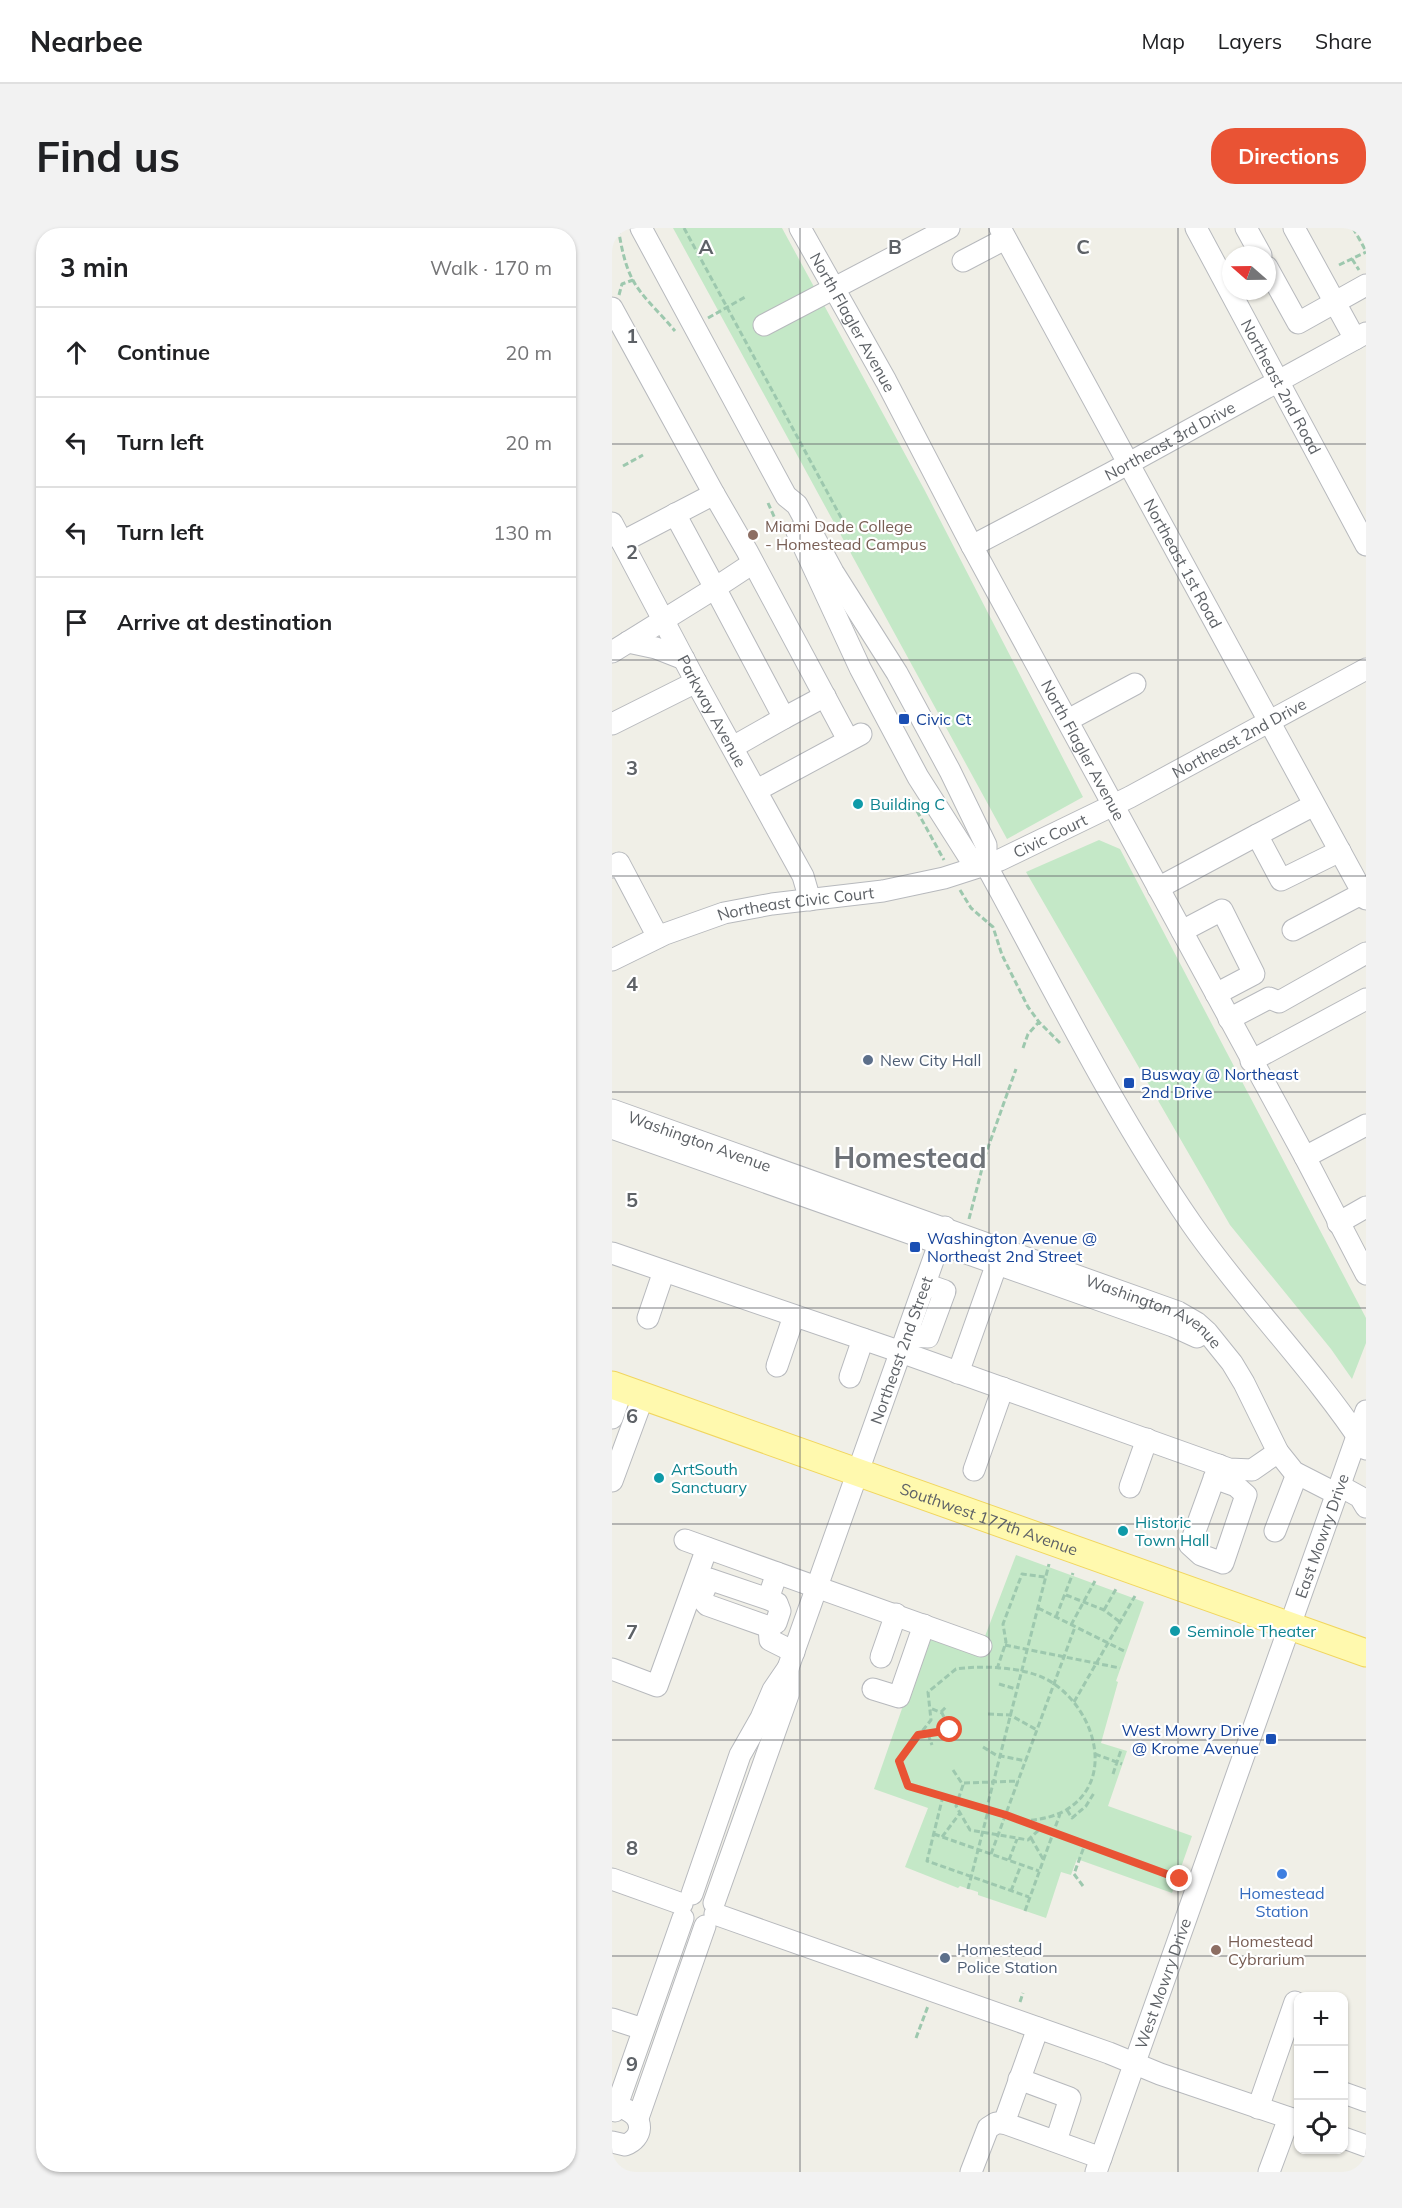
<!DOCTYPE html>
<html lang="en">
<head>
<meta charset="utf-8">
<style>
  :root { --surface:#fff; --page:#f2f2f2; --text:#202124; --muted:#757577; --line:#e0e0e0; --accent:#e95334 }
  body { margin:0; font-family:Mulish,sans-serif; background:var(--page); color:var(--text) }
  .controls { position:absolute; right:18px; bottom:18px; display:grid; overflow:hidden; border-radius:12px; box-shadow:0 2px 4px #0004 }
  .controls button { width:54px; height:54px; display:grid; place-items:center; padding:0; border:0; border-bottom:2px solid var(--line); background:var(--surface); color:var(--text); font:30px sans-serif }
  .compass { position:absolute; left:610px; top:18px; width:54px; height:54px; border-radius:50%; background:var(--surface); box-shadow:0 2px 4px #0004; rotate:290deg }
  .stop { position:absolute; width:18px; height:18px; margin:-14px; border:4px solid #e95334; border-radius:50%; background:#fff }
  .stop.end { background:#e95334; border-color:#fff; box-shadow:0 2px 6px #0008 }
  .list { margin:0; padding:0; list-style:none }
  h2 { display:flex; justify-content:space-between; align-items:center; height:78px; margin:0; padding:0 24px; font-size:26px }
  h2 small { font-size:20px; font-weight:400; color:var(--muted) }
  .list li { display:grid; grid-template-columns:39px 1fr auto; gap:18px; align-items:center; box-sizing:border-box; height:90px; padding:0 24px; border-top:2px solid var(--line) }
  .list b { display:block; font-size:22px; white-space:nowrap }
  .list em { font-size:20px; font-style:normal; color:var(--muted) }
  .icon { flex:none; width:33px; height:33px; fill:none; stroke:currentColor; stroke-width:2; stroke-linecap:round; stroke-linejoin:round }
  .map { position:relative; flex:none; width:754px; height:1944px; overflow:hidden; border-radius:24px }
  header { display:flex; align-items:center; gap:36px; box-sizing:border-box; height:84px; padding:0 30px; background:var(--surface); border-bottom:2px solid var(--line) }
  header strong { font-size:28px }
  nav { display:flex; gap:33px; margin-inline-start:auto; font-size:21px }
  .intro { display:flex; align-items:center; justify-content:space-between; box-sizing:border-box; height:144px; padding:0 36px }
  h1 { margin:0; font-size:42px }
  .button { padding:15px 27px; border-radius:24px; background:var(--accent); color:#fff; font-size:21px; font-weight:700 }
  main { display:flex; gap:36px; padding:0 36px }
  aside { flex:1; background:var(--surface); border-radius:24px; box-shadow:0 2px 4px #0004 }
  .map>svg:first-child { display:block }
  .green { fill:#c4e8c7 }
  .lines { fill:none; stroke-linecap:round; stroke-linejoin:round }
  .minor-casing { stroke:#b7b9bd; stroke-width:23 }
  .major-casing { stroke:#f1d65f; stroke-width:29 }
  .path { stroke:#9dc8ae; stroke-width:3; stroke-dasharray:6 3; stroke-linecap:butt }
  .minor { stroke:#fff; stroke-width:21 }
  .major { stroke:#fff9ae; stroke-width:27 }
  .route { stroke:#e95334; stroke-width:8 }
  .grid { fill:none; stroke:#5e6267; stroke-width:1.5; stroke-opacity:0.55 }
  .education-dot { fill:#8d6e63; stroke:#fff; stroke-width:2 }
  .transit-dot { fill:#1a4fb4; stroke:#fff; stroke-width:2 }
  .culture-dot { fill:#0f9aa8; stroke:#fff; stroke-width:2 }
  .service-dot { fill:#5c6f8a; stroke:#fff; stroke-width:2 }
  .shop-dot { fill:#3f7fe0; stroke:#fff; stroke-width:2 }
  .labels { text-anchor:middle; dominant-baseline:central; stroke-width:4.5; stroke-linejoin:round; paint-order:stroke }
  .street-label { font-size:16px; fill:#5e6267; stroke:#fff }
  .education-label { font-size:16px; fill:#785e54; stroke:#fff; text-anchor:start }
  .transit-label { font-size:16px; fill:#164399; stroke:#fff; text-anchor:start }
  .culture-label { font-size:16px; fill:#0d838f; stroke:#fff; text-anchor:start }
  .service-label { font-size:16px; fill:#4e5e75; stroke:#fff; text-anchor:start }
  .shop-label { font-size:16px; fill:#366cbe; stroke:#fff }
  .town-label { font-size:28px; font-weight:bold; fill:#6f7379; stroke:#fff }
  .grid-label { font-size:20px; text-anchor:middle; font-weight:bold; fill:#5e6267; stroke:#fff; stroke-width:4.5; stroke-linejoin:round; paint-order:stroke }
</style>
</head>
<body>
<header>
<strong>Nearbee</strong>
<nav><a>Map</a><a>Layers</a><a>Share</a></nav>
</header>
<div class="intro"><h1>Find us</h1><a class="button">Directions</a></div>
<main>
<aside>
<h2>3 min<small>Walk · 170 m</small></h2>
<ul class="list">
<li><svg class="icon" aria-label="ahead" viewBox="0 0 24 24"><path d="M12 20V5M6 11l6-6 6 6"/></svg><div><b>Continue</b></div><em>20 m</em></li>
<li><svg class="icon" aria-label="left" viewBox="0 0 24 24"><path d="M17 20v-9H6M10 6l-5 5 5 5"/></svg><div><b>Turn left</b></div><em>20 m</em></li>
<li><svg class="icon" aria-label="left" viewBox="0 0 24 24"><path d="M17 20v-9H6M10 6l-5 5 5 5"/></svg><div><b>Turn left</b></div><em>130 m</em></li>
<li><svg class="icon" aria-label="arrive" viewBox="0 0 24 24"><path d="M6 21V4h12l-3 4 3 4H6"/></svg><div><b>Arrive at destination</b></div></li>
</ul>
</aside>
<div class="map">
<svg width="754" height="1944" viewBox="0 0 754 1944">
  <rect width="100%" height="100%" fill="#f0efe7"/>
  <path class="green" d="M61 0H170L312 261 471 569 395 611Z
    M487 612 508 621 754 1090V1115L740 1151 719 1121 618 997 414 644Z
    M404 1327 532 1374 504 1453 506 1454 489 1515 515 1523 496 1578 580 1608 560 1665 465 1631 459 1647 449 1644 434 1690 366 1667V1664L348 1658 346 1660 293 1639 316 1580 262 1561 316 1406 367 1424Z"/>
  <g class="lines">
    <defs>
      <g id="minor">
        <path d="M29 0 174 268 185 277 221 344 285 445 338 543 374 617V637C440 757 501 882 579 995 633 1073 702 1141 754 1221"/>
        <path id="s1" d="M188 0 274 153 360 318 693 929 754 1046"/>
        <path id="s2" d="M388 0 754 671"/>
        <path id="s3" d="M584 0 754 317"/>
        <path d="M634 0 649 27"/>
        <path d="M682 0 743 111"/>
        <path d="M351 33 393 11"/>
        <path d="M655 39 686 95 754 57"/>
        <path d="M0 80 102 266"/>
        <path d="M152 97 337 0"/>
        <path d="M63 286 103 360 141 335"/>
        <path id="s4" d="M0 295 84 454 191 648 198 672"/>
        <path d="M185 304 248 440 306 549 357 629 374 637"/>
        <path d="M10 314 102 266 135 323 233 506"/>
        <path id="s5" d="M360 318 499 245 754 105"/>
        <path d="M16 414 44 420 72 431"/>
        <path d="M0 424 103 360 172 490 121 519"/>
        <path d="M172 490 213 468"/>
        <path d="M456 492 523 456"/>
        <path d="M0 496 84 454"/>
        <path d="M145 562 249 506"/>
        <path d="M702 577 645 607 669 652 728 623"/>
        <path d="M0 639 7 635 46 709"/>
        <path d="M546 660 645 607"/>
        <path d="M681 702 751 665"/>
        <path d="M570 703 610 682 642 746 604 766"/>
        <path id="s6" d="M0 732 53 706 112 685 160 676 271 663 332 650 388 632 518 569 754 441"/>
        <path d="M617 791 657 770 667 774 754 725"/>
        <path d="M639 833 754 771"/>
        <path id="s7" d="M0 882 566 1084 585 1095 595 1104 620 1135 632 1155 666 1224 682 1244 725 1266"/>
        <path d="M0 900 561 1098 585 1109"/>
        <path d="M693 929 754 897"/>
        <path d="M726 995 754 979"/>
        <path d="M0 1025 289 1124 617 1241 640 1242 666 1224"/>
        <path d="M36 1090 52 1043"/>
        <path d="M295 1108 316 1109 333 1063 313 1056"/>
        <path d="M165 1138 182 1088"/>
        <path d="M346 1145 389 1024"/>
        <path d="M238 1149 251 1111"/>
        <path d="M0 1190 10 1161"/>
        <path d="M362 1242 391 1160"/>
        <path d="M602 1250 624 1258 634 1267 611 1335 589 1327 578 1317 607 1237"/>
        <path d="M0 1253 31 1169"/>
        <path d="M728 1258 748 1269 754 1279"/>
        <path d="M518 1259 535 1211"/>
        <path d="M663 1303 685 1246"/>
        <path d="M73 1312 369 1418"/>
        <path d="M156 1371 165 1375 168 1383 164 1395 157 1399 95 1377 89 1370 97 1351 156 1371 165 1345"/>
        <path d="M157 1399 158 1412 182 1424"/>
        <path d="M269 1429 284 1386"/>
        <path d="M0 1441 45 1458 95 1320"/>
        <path d="M261 1461 287 1469 312 1397"/>
        <path d="M0 1651 70 1676"/>
        <path id="s8" d="M80 1666 128 1527 149 1490 161 1462 176 1440 333 999"/>
        <path d="M102 1675 176 1467V1440"/>
        <path d="M103 1686 497 1825 548 1846 686 1893"/>
        <path d="M0 1791 31 1801"/>
        <path d="M426 1800 392 1895 489 1930"/>
        <path d="M407 1851 458 1870 444 1913"/>
        <path d="M732 1865 754 1873"/>
        <path d="M646 1880 683 1774"/>
        <path d="M3 1883 71 1690"/>
        <path d="M26 1890 93 1698"/>
        <path d="M732 1910 754 1918"/>
        <path d="M0 1914 13 1917C32 1910 32 1890 15 1882"/>
        <path d="M359 1944 376 1900 384 1895H392"/>
        <path id="s9" d="M484 1944 754 1183"/>
        <path d="M657 1944 677 1890"/>
      </g>
      <g id="major">
        <path id="s10" d="M0 1157 754 1425"/>
      </g>
    </defs>
    <use href="#minor" class="minor-casing"/>
    <use href="#major" class="major-casing"/>
    <path class="path" d="M6 0C10 21 13 41 25 59 36 75 51 88 63 103
      M72 0 232 295
      M741 0 754 23
      M740 31 747 42
      M727 37 754 24
      M7 67 10 56 21 52
      M96 90 135 68
      M11 238 31 227
      M156 275 168 302
      M305 583 332 632
      M348 662 359 680 381 699 390 727 416 779 427 794 449 816
      M411 820 416 806 427 794
      M357 991 374 925 404 841
      M454 1367 492 1382 508 1394
      M426 1380 514 1424
      M492 1382 504 1361
      M444 1389 461 1345
      M459 1397 483 1353
      M393 1417 508 1440
      M385 1441 394 1414 391 1396 410 1346 433 1349
      M387 1456 404 1461
      M462 1474 523 1368
      M329 1484 335 1478
      M376 1486 398 1487 425 1502
      M338 1502 346 1506
      M316 1506 320 1517
      M308 1507 338 1502 330 1485 318 1480
      M371 1519 384 1527 414 1533
      M483 1526 510 1536
      M341 1542 351 1557 344 1578 358 1602 416 1612 429 1600
      M501 1546 509 1522
      M352 1555 407 1553
      M331 1568 315 1633 417 1669
      M455 1582 460 1590 474 1578 482 1565
      M374 1583 437 1336
      M410 1593C425 1592 440 1590 454 1582 507 1550 480 1475 434 1451 411 1439 370 1437 344 1441L316 1464 319 1492 287 1532 296 1558 394 1588 568 1651
      M322 1606 427 1643
      M330 1609 348 1585
      M419 1610 431 1631
      M379 1626 463 1399
      M397 1632 405 1611
      M471 1658 462 1646 473 1616
      M356 1661 376 1583
      M399 1663 409 1637
      M413 1683 448 1586
      M408 1774 411 1765
      M304 1810 316 1778"/>
    <use href="#minor" class="minor"/>
    <use href="#major" class="major"/>
  </g>
  <g class="lines">
    <path class="route" d="M338 1502 306 1507 287 1533 296 1558 394 1587 568 1651"/>
  </g>
  <path class="grid" d="M188 0V1944M377 0V1944M566 0V1944M0 216H754M0 432H754M0 648H754M0 864H754M0 1080H754M0 1296H754M0 1512H754M0 1728H754"/>
  <g class="education-dot">
    <circle cx="141" cy="307" r="6"/>
    <circle cx="604" cy="1722" r="6"/>
  </g>
  <g class="transit-dot">
    <rect x="286" y="485" width="12" height="12" rx="3"/>
    <rect x="511" y="849" width="12" height="12" rx="3"/>
    <rect x="297" y="1013" width="12" height="12" rx="3"/>
    <rect x="653" y="1505" width="12" height="12" rx="3"/>
  </g>
  <g class="culture-dot">
    <circle cx="246" cy="576" r="6"/>
    <circle cx="47" cy="1250" r="6"/>
    <circle cx="511" cy="1303" r="6"/>
    <circle cx="563" cy="1403" r="6"/>
  </g>
  <g class="service-dot">
    <circle cx="256" cy="832" r="6"/>
    <circle cx="333" cy="1730" r="6"/>
  </g>
  <circle class="shop-dot" cx="670" cy="1646" r="6"/>
  <g class="labels">
    <g class="street-label">
      <text stroke="none"><textPath href="#s1" startOffset="108">North Flagler Avenue</textPath></text>
      <text stroke="none"><textPath href="#s3" startOffset="180">Northeast 2nd Road</textPath></text>
      <text stroke="none"><textPath href="#s5" startOffset="224">Northeast 3rd Drive</textPath></text>
      <text stroke="none"><textPath href="#s2" startOffset="382">Northeast 1st Road</textPath></text>
      <text stroke="none"><textPath href="#s4" startOffset="213">Parkway Avenue</textPath></text>
      <text stroke="none"><textPath href="#s6" startOffset="672">Northeast 2nd Drive</textPath></text>
      <text stroke="none"><textPath href="#s1" startOffset="594">North Flagler Avenue</textPath></text>
      <text stroke="none"><textPath href="#s6" startOffset="459">Civic Court</textPath></text>
      <text stroke="none"><textPath href="#s6" startOffset="194">Northeast Civic Court</textPath></text>
      <text stroke="none"><textPath href="#s7" startOffset="93">Washington Avenue</textPath></text>
      <text stroke="none"><textPath href="#s7" startOffset="579">Washington Avenue</textPath></text>
      <text stroke="none"><textPath href="#s8" startOffset="584">Northeast 2nd Street</textPath></text>
      <text stroke="none"><textPath href="#s10" startOffset="400">Southwest 177th Avenue</textPath></text>
      <text stroke="none"><textPath href="#s9" startOffset="675">East Mowry Drive</textPath></text>
      <text stroke="none"><textPath href="#s9" startOffset="200">West Mowry Drive</textPath></text>
    </g>
    <g class="education-label">
      <text x="153" y="298">Miami Dade College<tspan x="153" dy="18">- Homestead Campus</tspan></text>
      <text x="616" y="1713">Homestead<tspan x="616" dy="18">Cybrarium</tspan></text>
    </g>
    <g class="transit-label">
      <text x="304" y="491">Civic Ct</text>
      <text x="529" y="846">Busway @ Northeast<tspan x="529" dy="18">2nd Drive</tspan></text>
      <text x="315" y="1010">Washington Avenue @<tspan x="315" dy="18">Northeast 2nd Street</tspan></text>
      <text x="647" y="1502" text-anchor="end">West Mowry Drive<tspan x="647" dy="18">@ Krome Avenue</tspan></text>
    </g>
    <g class="culture-label">
      <text x="258" y="576">Building C</text>
      <text x="59" y="1241">ArtSouth<tspan x="59" dy="18">Sanctuary</tspan></text>
      <text x="523" y="1294">Historic<tspan x="523" dy="18">Town Hall</tspan></text>
      <text x="575" y="1403">Seminole Theater</text>
    </g>
    <g class="service-label">
      <text x="268" y="832">New City Hall</text>
      <text x="345" y="1721">Homestead<tspan x="345" dy="18">Police Station</tspan></text>
    </g>
    <g class="shop-label">
      <text x="670" y="1665">Homestead<tspan x="670" dy="18">Station</tspan></text>
    </g>
    <g class="town-label">
      <text x="298" y="929">Homestead</text>
    </g>
  </g>
  <g class="grid-label">
    <text x="94" y="26">A</text>
    <text x="283" y="26">B</text>
    <text x="471" y="26">C</text>
    <text x="20" y="115">1</text>
    <text x="20" y="331">2</text>
    <text x="20" y="547">3</text>
    <text x="20" y="763">4</text>
    <text x="20" y="979">5</text>
    <text x="20" y="1195">6</text>
    <text x="20" y="1411">7</text>
    <text x="20" y="1627">8</text>
    <text x="20" y="1843">9</text>
  </g>
</svg>
<div class="controls">
<button>+</button>
<button>−</button>
<button><svg class="icon" aria-label="locate" viewBox="0 0 24 24"><circle cx="12" cy="12" r="6"/><path d="M12 2v4M12 18v4M2 12h4M18 12h4"/></svg></button>
</div>
<svg class="compass" viewBox="-18 -18 36 36"><path d="M0-13l5 13h-10z" fill="#e53935"/><path d="M0 13l5-13h-10z" fill="#757577"/></svg>
<div class="stop" style="left:338px;top:1502px"></div>
<div class="stop end" style="left:568px;top:1651px"></div>
</div>
</main>
</body>
</html>
